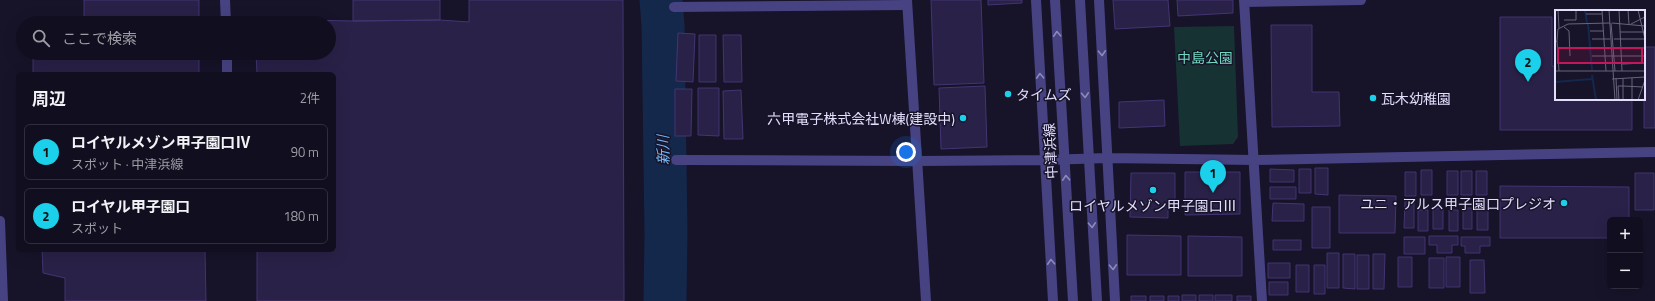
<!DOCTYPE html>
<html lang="ja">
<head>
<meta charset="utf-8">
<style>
  :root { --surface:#110e1f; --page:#1e1c2c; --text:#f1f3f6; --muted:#9c9ca4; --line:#302e3d; --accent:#1bd0ea }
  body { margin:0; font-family:"Titillium Web","Noto Sans JP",sans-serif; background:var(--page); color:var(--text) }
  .controls { position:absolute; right:12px; bottom:12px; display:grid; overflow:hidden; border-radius:6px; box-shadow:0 4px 16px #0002 }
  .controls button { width:36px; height:36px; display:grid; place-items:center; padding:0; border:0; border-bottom:1px solid var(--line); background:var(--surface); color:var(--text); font:20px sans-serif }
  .you { position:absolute; left:906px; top:152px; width:14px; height:14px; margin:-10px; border:3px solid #fff; border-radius:50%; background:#1a73e8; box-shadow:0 0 0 6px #1a73e833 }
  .badge { display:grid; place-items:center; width:26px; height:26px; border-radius:50%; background:var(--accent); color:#111; font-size:13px; font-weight:700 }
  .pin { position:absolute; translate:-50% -33px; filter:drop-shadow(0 1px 2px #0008) }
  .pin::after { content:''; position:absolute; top:21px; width:14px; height:12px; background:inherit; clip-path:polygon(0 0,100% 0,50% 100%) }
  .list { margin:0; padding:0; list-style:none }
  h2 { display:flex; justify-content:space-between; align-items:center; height:52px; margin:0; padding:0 16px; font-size:17px }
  h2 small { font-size:13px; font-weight:400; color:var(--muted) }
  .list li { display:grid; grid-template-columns:26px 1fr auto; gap:12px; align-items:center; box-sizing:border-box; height:56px; margin:0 8px 8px; padding:0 8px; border:1px solid var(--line); border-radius:6px }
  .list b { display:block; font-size:15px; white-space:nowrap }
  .list p { margin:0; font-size:13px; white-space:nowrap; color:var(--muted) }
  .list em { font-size:13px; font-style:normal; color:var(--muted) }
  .icon { flex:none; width:22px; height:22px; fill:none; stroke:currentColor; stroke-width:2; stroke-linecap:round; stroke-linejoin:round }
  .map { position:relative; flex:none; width:1655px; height:301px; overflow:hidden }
  .search { position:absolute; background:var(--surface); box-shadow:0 4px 16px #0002; left:16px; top:16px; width:320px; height:44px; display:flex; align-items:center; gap:10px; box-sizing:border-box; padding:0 14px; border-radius:22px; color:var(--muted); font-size:15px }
  .panel { position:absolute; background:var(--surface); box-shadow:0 4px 16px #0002; left:16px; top:72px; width:320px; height:180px; border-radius:6px }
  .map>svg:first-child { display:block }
  .green { fill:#173232 }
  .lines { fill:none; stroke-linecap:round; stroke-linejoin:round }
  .river { stroke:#14284c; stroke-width:43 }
  .building { fill:#2a2148; stroke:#433572 }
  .service { stroke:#474383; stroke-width:10 }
  .minor { stroke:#474383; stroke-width:10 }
  .tertiary-bridge { stroke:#474383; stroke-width:10 }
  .oneway { stroke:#8d89b9 }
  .poi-dot { fill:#1bd0ea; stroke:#171329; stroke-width:1.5 }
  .labels { text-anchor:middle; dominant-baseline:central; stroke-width:3; stroke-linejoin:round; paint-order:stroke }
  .park-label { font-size:14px; fill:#6fd7c0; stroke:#171329 }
  .poi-label { font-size:14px; fill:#e2defc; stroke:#171329; text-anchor:start }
  .street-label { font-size:14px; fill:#e2defc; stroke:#171329 }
  .water-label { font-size:15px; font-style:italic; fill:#75b5f3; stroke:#171329 }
  .inset-river { fill:none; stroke:#14284c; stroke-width:2 }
  .inset-road { fill:none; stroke:#68647d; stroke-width:1 }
  .view { fill:#c2185b; fill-opacity:0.15; stroke:#c2185b; stroke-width:2 }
  .inset-edge { fill:none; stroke:#e2defc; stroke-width:2 }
</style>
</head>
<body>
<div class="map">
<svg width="1655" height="301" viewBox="0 0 1655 301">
  <rect width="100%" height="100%" fill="#171329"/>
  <path class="green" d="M1234 26 1238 137 1233 144 1180 146 1174 27Z"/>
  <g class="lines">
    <path class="river" d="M661 0 663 25 666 233 665 301"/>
  </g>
  <path class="building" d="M84 0H199V23H84Z
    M353 0H440V20L353 21Z
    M469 0H623L624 301H257V250H334V74H257L256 53H329V23H256V19L353 21 440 20 469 22Z
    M931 0H981L984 83 934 85Z
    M988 0H1022V3L988 5Z
    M1113 0H1168L1170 26 1115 29Z
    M1177 0H1233V13L1178 16Z
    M1500 17H1552V66H1556V99H1632V130H1500Z
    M1271 25H1312V92H1339L1340 126 1272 127Z
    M678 33 695 34 693 82 676 81Z
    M699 35H716V82H699Z
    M723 35H741L742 82H724Z
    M1644 47H1655V128H1644Z
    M33 53H199V74H33Z
    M985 86 987 147 941 149 939 88Z
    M698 88H719V136L698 135Z
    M675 89H692L691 136H675Z
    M741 90 743 139H724L723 91Z
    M1164 100 1165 126 1119 128V102Z
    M1315 168H1328V195L1315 194Z
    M1270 169 1294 170V182H1270Z
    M1299 169H1311V193H1299Z
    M1421 170H1432V195H1421Z
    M1447 171H1458V195H1447Z
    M1461 171H1472V195H1461Z
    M1476 171H1487V195H1476Z
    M1185 172H1240V214L1185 215Z
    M1405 172H1416V196H1405Z
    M1131 173H1175V207L1168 206V218L1130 217Z
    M1635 173H1654V210H1635Z
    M1500 186 1629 187V220H1610V238H1500Z
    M1270 187H1296V199H1270Z
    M1339 195 1396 196 1395 233H1339Z
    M1477 199 1488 200V230H1477Z
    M1405 201H1414V228H1404Z
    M1273 203 1304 204V221H1272Z
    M1312 207H1330V248H1312Z
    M1433 208H1443V229H1433Z
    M1463 208H1472V229H1463Z
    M1418 210H1428V231H1418Z
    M1449 210H1458V231H1449Z
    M1127 235 1181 236V275H1127Z
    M1188 236 1242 237V276H1188Z
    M1429 236H1458V245H1452V253H1437V245H1429Z
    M1404 237H1425V254H1404Z
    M1461 237H1490V246H1480V253H1465V246H1461Z
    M1273 240H1301V250H1273Z
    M42 250H205L206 301H65V278L43 273Z
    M1327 253H1339V288H1327Z
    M1343 254H1355V289L1343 288Z
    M1373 254H1385L1384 289H1373Z
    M1357 255H1369V289H1357Z
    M1398 257H1412V287H1398Z
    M1446 257H1460V287H1446Z
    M1429 258H1444V288H1429Z
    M1470 260H1484L1485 293H1470Z
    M1268 263H1290V278H1268Z
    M1296 265H1309V292H1296Z
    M1314 265H1325V294H1314Z
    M1269 282H1288V295H1269Z
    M1182 295H1196V301H1182Z
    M1199 295H1213V301H1199Z
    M1215 295H1232V301H1215Z
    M1131 296H1146V301H1131Z
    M1150 296H1164V301H1150Z
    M1168 296H1179V301H1168Z
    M1237 296H1251V301H1237Z"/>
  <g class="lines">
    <path class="service" d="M225 0 226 23
      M674 7 907 5
      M227 53V74
      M676 160 917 161"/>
    <path class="minor" d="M907 0 926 301
      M1036 0 1053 301
      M1099 0 1115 301
      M1244 0 1262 301
      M1244 2 1361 0
      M917 161 1045 160 1108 158 1254 160 1655 152
      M0 221 3 301"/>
    <path class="tertiary-bridge" d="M1055 0 1073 301
      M1080 0 1097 301"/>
  </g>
  <defs><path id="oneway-chevron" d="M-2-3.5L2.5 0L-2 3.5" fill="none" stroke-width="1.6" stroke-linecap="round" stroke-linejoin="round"/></defs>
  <g class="oneway">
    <use href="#oneway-chevron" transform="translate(1057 34) rotate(-93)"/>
    <use href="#oneway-chevron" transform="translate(1102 53) rotate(87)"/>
    <use href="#oneway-chevron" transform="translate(1040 76) rotate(-93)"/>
    <use href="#oneway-chevron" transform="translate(1085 95) rotate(87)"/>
    <use href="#oneway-chevron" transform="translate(1066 178) rotate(-93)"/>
    <use href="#oneway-chevron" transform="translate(1092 225) rotate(87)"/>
    <use href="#oneway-chevron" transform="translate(1051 262) rotate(-93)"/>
    <use href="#oneway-chevron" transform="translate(1113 267) rotate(87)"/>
  </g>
  <g class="poi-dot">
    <circle cx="1008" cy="94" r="4"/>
    <circle cx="1373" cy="98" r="4"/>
    <circle cx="963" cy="118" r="4"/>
    <circle cx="1153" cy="190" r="4"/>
    <circle cx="1564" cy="203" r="4"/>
  </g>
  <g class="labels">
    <g class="park-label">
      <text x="1205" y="57">中島公園</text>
    </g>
    <g class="poi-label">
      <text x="1016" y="94">タイムズ</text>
      <text x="1381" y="98">瓦木幼稚園</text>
      <text x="955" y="118" text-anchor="end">六甲電子株式会社W棟(建設中)</text>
      <text x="1556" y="203" text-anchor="end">ユニ・アルス甲子園口プレジオ</text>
      <text x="1153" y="205" text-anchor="middle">ロイヤルメゾン甲子園口Ⅲ</text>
    </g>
    <g class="street-label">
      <text transform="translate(1050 151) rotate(-93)">中津浜線</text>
    </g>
    <g class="water-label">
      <text transform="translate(663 150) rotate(-91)">新川</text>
    </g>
  </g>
  <g transform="translate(1555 10)">
    <rect width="90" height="90" fill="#171329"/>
    <path class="inset-river" d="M30 0 32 13M33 14 37 60M37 65 41 90M0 72 37 69"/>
    <path class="inset-road" d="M3 0 4 18M47 0 51 61M54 0 60 90M64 0 67 61M73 0 74 14M83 0 90 29M31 4H47M9 10H21V0M56 13 60 61M57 13 90 16M76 14 90 7M9 17 14 21 15 46M35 21H48M65 22H90M37 29H55M59 29H90M2 31 4 61M0 32 2 31 3 19 13 14 55 13M66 38H90M37 46H90M67 54 90 53M0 61H90M61 68 62 90M68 68V90M57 69 90 67M68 76 88 77M64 90 63 76H68M77 90V68M83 90 90 70"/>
    <path class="view" d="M3 38H87V53H3Z"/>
    <rect width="90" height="90" class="inset-edge"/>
  </g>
</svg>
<div class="controls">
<button>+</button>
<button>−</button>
</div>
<div class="you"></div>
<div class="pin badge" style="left:1213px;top:193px">1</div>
<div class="pin badge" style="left:1528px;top:82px">2</div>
<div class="search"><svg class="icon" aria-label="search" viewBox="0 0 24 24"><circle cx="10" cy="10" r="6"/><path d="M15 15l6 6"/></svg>ここで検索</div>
<section class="panel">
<h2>周辺<small>2件</small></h2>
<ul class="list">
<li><span class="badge">1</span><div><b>ロイヤルメゾン甲子園口Ⅳ</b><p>スポット · 中津浜線</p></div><em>90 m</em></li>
<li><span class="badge">2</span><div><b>ロイヤル甲子園口</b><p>スポット</p></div><em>180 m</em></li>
</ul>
</section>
</div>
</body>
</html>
